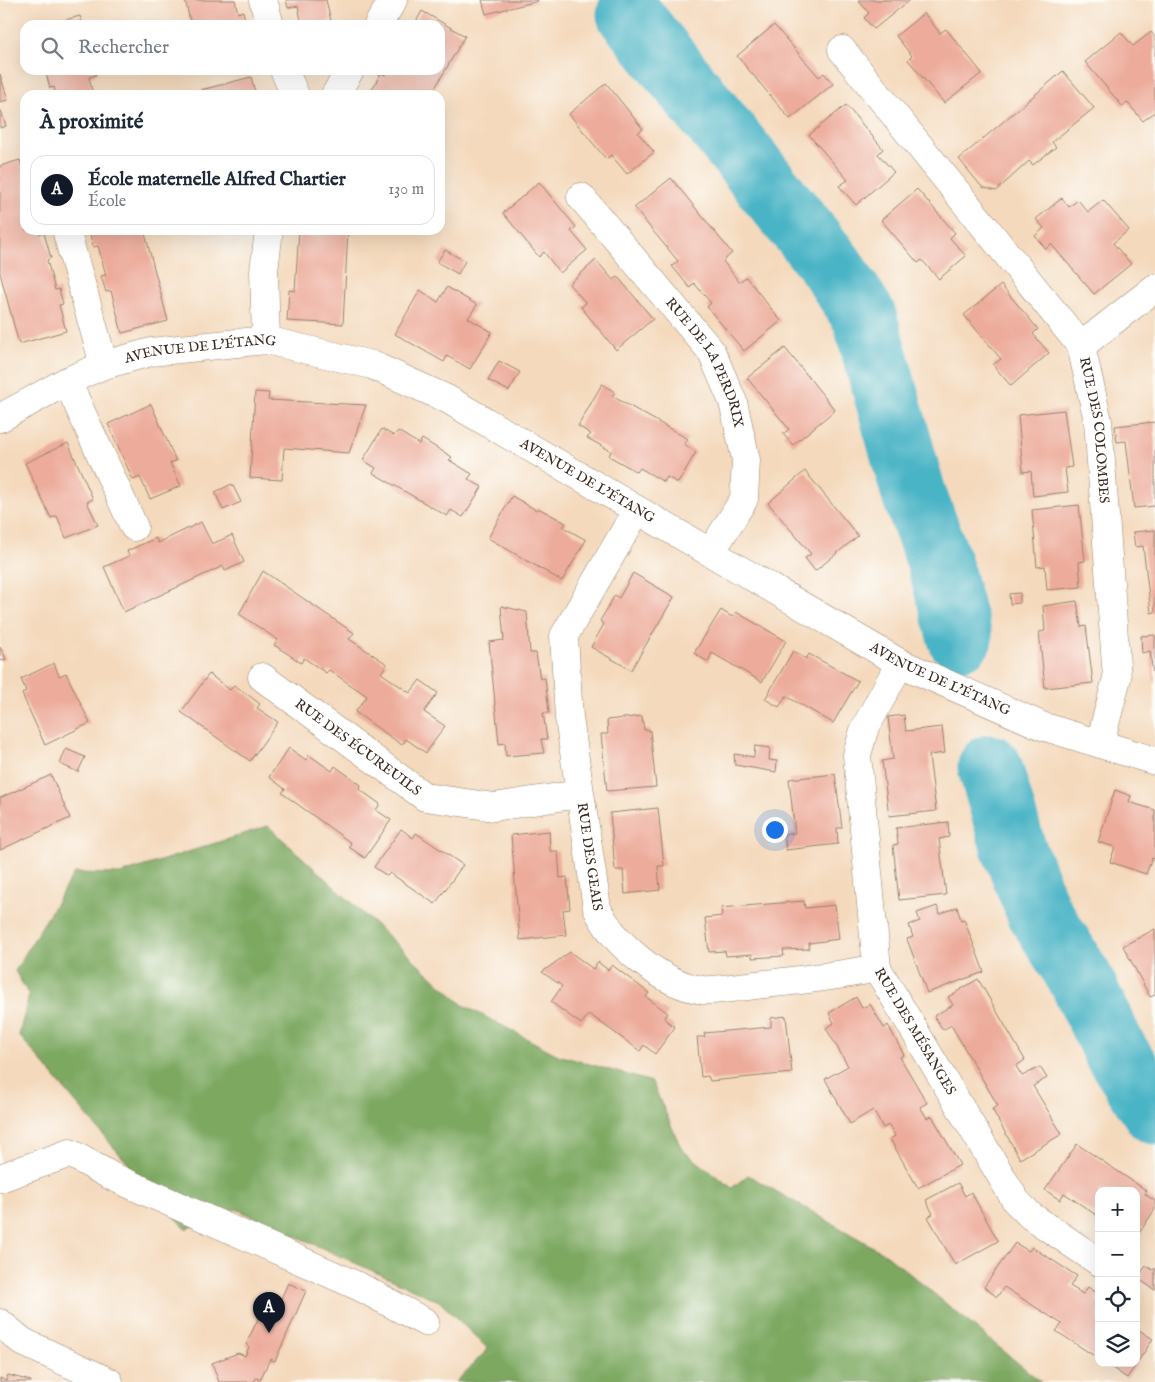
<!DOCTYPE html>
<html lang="fr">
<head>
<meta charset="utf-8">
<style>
  :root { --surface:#fff; --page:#f6f6f7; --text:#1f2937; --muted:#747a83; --line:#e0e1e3; --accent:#111827 }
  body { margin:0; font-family:"IM FELL English",serif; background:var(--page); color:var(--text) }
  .controls { position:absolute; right:15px; bottom:15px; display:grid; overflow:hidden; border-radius:10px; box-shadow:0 5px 20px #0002 }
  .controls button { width:45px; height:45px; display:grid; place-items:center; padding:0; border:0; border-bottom:1px solid var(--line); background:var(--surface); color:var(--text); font:25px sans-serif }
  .you { position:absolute; left:774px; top:829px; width:18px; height:18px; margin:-12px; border:4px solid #fff; border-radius:50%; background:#1a73e8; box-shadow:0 0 0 8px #1a73e833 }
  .badge { display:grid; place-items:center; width:32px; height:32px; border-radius:50%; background:var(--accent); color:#fff; font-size:16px; font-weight:700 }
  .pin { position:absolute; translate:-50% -41px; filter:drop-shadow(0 1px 2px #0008) }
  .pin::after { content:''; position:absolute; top:26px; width:18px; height:15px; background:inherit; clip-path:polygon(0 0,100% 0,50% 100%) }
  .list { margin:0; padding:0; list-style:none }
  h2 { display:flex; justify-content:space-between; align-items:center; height:65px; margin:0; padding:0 20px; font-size:21px }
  h2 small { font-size:16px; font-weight:400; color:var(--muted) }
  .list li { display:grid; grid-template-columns:32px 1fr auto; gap:15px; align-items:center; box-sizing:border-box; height:70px; margin:0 10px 10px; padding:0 10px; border:1px solid var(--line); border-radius:15px }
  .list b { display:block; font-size:19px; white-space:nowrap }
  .list p { margin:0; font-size:16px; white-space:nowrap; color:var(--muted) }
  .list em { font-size:16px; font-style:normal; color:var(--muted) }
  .icon { flex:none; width:28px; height:28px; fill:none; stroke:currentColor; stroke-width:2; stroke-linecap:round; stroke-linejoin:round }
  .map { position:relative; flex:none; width:1155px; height:1382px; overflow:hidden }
  .search { position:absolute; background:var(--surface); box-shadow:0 5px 20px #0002; left:20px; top:20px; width:425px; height:55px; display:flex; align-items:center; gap:12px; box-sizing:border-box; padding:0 18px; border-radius:15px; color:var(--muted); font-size:19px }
  .panel { position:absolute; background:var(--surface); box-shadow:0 5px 20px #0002; left:20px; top:90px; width:425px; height:145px; border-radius:15px }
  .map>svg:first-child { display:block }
  .forest { fill:#7ba861; stroke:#5b6940 }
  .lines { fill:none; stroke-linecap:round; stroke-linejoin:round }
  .river { stroke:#49b4c6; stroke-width:65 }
  .building { fill:#edac9b }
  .minor-casing { stroke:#98826d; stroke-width:29 }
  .minor { stroke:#fff; stroke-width:28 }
  .labels { text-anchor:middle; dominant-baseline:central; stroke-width:4.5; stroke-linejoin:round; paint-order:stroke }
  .street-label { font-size:14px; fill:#3b2a1e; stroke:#fdfcf7 }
</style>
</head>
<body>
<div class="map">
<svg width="1155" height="1382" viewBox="0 0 1155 1382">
  <rect width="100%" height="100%" fill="#fdfcf7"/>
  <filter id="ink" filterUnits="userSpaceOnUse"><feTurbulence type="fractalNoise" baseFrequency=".02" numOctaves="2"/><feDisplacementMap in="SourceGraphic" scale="10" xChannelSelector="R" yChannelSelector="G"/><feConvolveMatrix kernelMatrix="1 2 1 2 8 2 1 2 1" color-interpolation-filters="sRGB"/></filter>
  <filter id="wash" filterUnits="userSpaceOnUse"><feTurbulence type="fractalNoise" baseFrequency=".0096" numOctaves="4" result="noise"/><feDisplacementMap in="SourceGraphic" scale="20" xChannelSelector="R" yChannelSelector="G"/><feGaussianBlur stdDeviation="1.12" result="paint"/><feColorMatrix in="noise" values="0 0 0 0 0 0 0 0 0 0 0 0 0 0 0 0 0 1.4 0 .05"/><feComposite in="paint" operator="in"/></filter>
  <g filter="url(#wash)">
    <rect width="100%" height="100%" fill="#f4d9bc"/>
    <path class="forest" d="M268 826 463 1005 558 1055 652 1082 682 1150 732 1188 748 1175 887 1255 1041 1382H456L488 1349 439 1301 236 1209 186 1229 109 1142 19 1035 29 995 15 971 74 873 120 874Z"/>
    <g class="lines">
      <path class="river" d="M629 14 830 264 864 316 914 494 939 562 960 638
        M990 767 1014 849 1038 910 1081 980 1114 1049 1155 1112"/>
    </g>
    <g id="blocks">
      <path class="building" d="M185 0H235L238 13 243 11 246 25H191Z
        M286 0H326L331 21 302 25 298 6 288 8Z
        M482 0H538V1L486 14Z
        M858 0H910L874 29 864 18 869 13Z
        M422 11 465 36 431 95H369L381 73 385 75 388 70H440V25H414Z
        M924 13 940 33 946 29 982 73 944 103 908 60 912 56 896 36Z
        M80 16 83 25H49V24Z
        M774 25 819 77 824 73 833 84 790 119 737 56Z
        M1121 32 1133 46 1151 32 1155 37V112L1143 121 1127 102 1123 107 1085 62Z
        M45 70H95L96 75 89 77 93 95H56L54 87 50 88Z
        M1063 71 1094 108 1052 142 1056 147 1033 165 1029 161 996 191 982 187 959 159Z
        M0 74 8 100 0 102Z
        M251 77 256 95H202L201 90Z
        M606 83 643 129 638 133 654 152 627 174 611 155 606 159 569 114Z
        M846 105 883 149 878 154 894 172 856 205 839 186 848 180 809 135Z
        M0 108 6 126 0 128Z
        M20 160 25 180V230H39L40 234 44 233 51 258 47 260 55 290 59 289 63 304 59 305 66 331 19 344 0 273V166Z
        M671 178 732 253 723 261 739 282 746 277 781 321 744 351 707 307 711 303 694 283 690 288 672 266 678 261 634 208Z
        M539 182 576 227 571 231 587 250 560 273 544 252 539 257 503 213Z
        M917 189 955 233 950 238 966 256 939 279 922 260 918 263 881 220Z
        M1062 198 1069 207 1078 200 1088 212 1103 200 1129 230 1113 243 1131 264 1094 294 1051 244 1046 249 1035 236 1044 228 1036 219Z
        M89 230H144L168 321 122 333 111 291 106 292 101 276 106 275 98 246 93 247Z
        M299 230H348L343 324 287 321 289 290 295 291Z
        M445 250 465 261 458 274 437 262Z
        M596 260 613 280 618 277 653 319 616 350 581 307 586 303 569 284Z
        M1001 285 1038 329 1033 334 1049 353 1011 386 993 365 1001 359 964 315Z
        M447 287 477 305 468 318 492 332 470 369 447 356 444 362 395 334 420 290 438 302Z
        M785 348 835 410 793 445 783 434 789 429 747 378Z
        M499 361 520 372 509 391 488 380Z
        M602 384 615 392 612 396 688 439 684 444 696 452 678 483 667 477 664 482 640 468 637 472 609 456 611 451 587 438 591 434 578 426Z
        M255 392 269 393 268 400 366 405 349 453 284 448 282 480 250 478Z
        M151 404 176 461 170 463 181 486 150 499 140 477 133 480 108 424Z
        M1064 410 1072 467 1065 468 1068 492 1033 496 1031 471 1023 472 1018 415Z
        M1155 422V506L1134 508 1126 441 1117 442 1115 426Z
        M382 429 394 436 398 431 419 444 422 439 452 457 449 460 472 474 468 479 482 487 463 517 451 510 447 516 373 473 376 468 363 460Z
        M68 443 93 499 87 502 98 525 66 538 57 516 51 518 25 463Z
        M805 471 858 536 815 571 805 558 811 554 768 503Z
        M232 484 241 502 223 510 215 492Z
        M512 496 536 510 538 508 553 516 566 523 563 527 586 540 562 581 488 538Z
        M1079 505 1085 561 1079 562 1081 587 1047 590 1045 566 1037 567 1032 510Z
        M201 522 212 544 232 535 244 562 225 571 223 566 124 612 104 567 129 556 127 551 156 538 158 543Z
        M1155 530V612L1151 613 1143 546 1135 547 1133 532Z
        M263 571 354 633 349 639 387 664 381 673 410 693 420 680 438 693 424 712 445 726 426 753 406 739 402 745 355 712 367 696 329 670 326 673 304 658 301 663 288 654 274 645 278 640 239 614Z
        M633 573 674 597 631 670 591 647 604 624 600 621 615 595 619 598Z
        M1020 593V603L1010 604 1009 594Z
        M1077 601 1081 627 1086 626 1093 683 1045 688 1039 632 1045 631 1043 606Z
        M501 606 527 612 530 653H536L540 679 545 678 549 713H543L547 739H541L544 753 506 756 505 743 499 744 489 642 504 640Z
        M721 610 732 617 736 612 786 641 762 682 712 653 708 662 694 653Z
        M1155 635V682L1154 683 1150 651 1142 653 1141 636Z
        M0 647 6 659 0 661Z
        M793 651 806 659 809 654 858 681 833 723 786 696 779 707 765 699Z
        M54 663 59 676 66 673 90 723 45 745 22 694 26 691 21 679Z
        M209 674 230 690 234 685 247 694 260 704 257 708 278 722 250 761 181 712Z
        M904 715 906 731 942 727 945 753 929 755 936 811 889 816 882 761 893 759 888 717Z
        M642 716 644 730H650L656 787 607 791 601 734H608L607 720Z
        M755 746 770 748 769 760 777 761 776 772 735 765 734 754 754 757Z
        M289 748 306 760 309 755 332 771 335 766 361 785 359 789 380 804 376 810 391 820 365 858 349 847 351 843 282 793 285 789 269 777Z
        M66 749 85 757 78 772 60 764Z
        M835 774 842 828H837L838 844 786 850 784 834 795 833 789 779Z
        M51 775 70 818 0 850V798Z
        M1115 790 1131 796 1129 802 1155 810V859L1152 858 1146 874 1110 862 1115 847 1098 842Z
        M658 808 664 866H658L660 890 625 894 623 870H615L610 813Z
        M948 822 949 837 939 839 946 895 899 900 893 845 898 844 896 828Z
        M401 829 413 838 416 833 463 865 435 904 390 873 387 876 374 867Z
        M549 831 550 851H558L560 878 567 877 570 909 563 910 566 935 520 940 511 835Z
        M804 901 805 908 835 905 839 939 809 943V949L783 950 784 956 752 958V954L726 956 725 951 709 952 705 918 722 916 721 908Z
        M937 906 940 914 957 907 961 920 964 919 984 972 927 993 907 939 913 937 909 925 920 921 917 913Z
        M1155 929V995L1150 997 1123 946Z
        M570 952 593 969 598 962 608 970 612 965 649 993 646 997 668 1013 664 1019 675 1027 655 1054 644 1045 640 1051 589 1014 581 1024 551 1002 562 986 542 972Z
        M978 979 1025 1060 1016 1066 1022 1076 1040 1067 1047 1078 1033 1086 1062 1134 1020 1159 992 1109 998 1106 951 1025 943 1030 934 1016 953 1005 948 997Z
        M856 997 862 1008 870 1004 884 1028 888 1025 904 1055 900 1057 927 1103 920 1107 927 1118 932 1116 960 1165 918 1188 890 1139 895 1136 889 1125 883 1128 873 1110 850 1124 825 1079 848 1066 826 1028 834 1023 829 1013Z
        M786 1016 792 1073 710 1081 708 1076 701 1077 697 1037H705L704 1033 771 1027V1018Z
        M1077 1144 1147 1191 1145 1194 1155 1201V1209L1136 1238V1191H1099V1217L1064 1193 1060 1200 1045 1190Z
        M958 1183 965 1196 971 1192 998 1241 955 1265 928 1217 933 1214 926 1200Z
        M1015 1243 1029 1251 1032 1247 1077 1276 1070 1286 1083 1294 1088 1287 1099 1294 1096 1302 1099 1304V1359L1056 1331 1062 1324 1004 1287 997 1297 984 1287Z
        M1146 1266 1153 1270 1155 1268V1290L1137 1278Z
        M288 1283 306 1291 275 1361 270 1359 260 1380 256 1378 254 1382H219L212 1363 238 1353 245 1356 249 1347 246 1344 259 1317 270 1323Z
        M1136 1328 1153 1339 1127 1378 1105 1363H1136Z
        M8 1375 31 1381V1382H0V1378L6 1381Z"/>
    </g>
  </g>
  <g filter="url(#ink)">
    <use href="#blocks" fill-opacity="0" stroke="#98826d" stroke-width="1"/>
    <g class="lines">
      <defs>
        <g id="minor">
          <path d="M263 0 270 25"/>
          <path d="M378 25 393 0"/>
          <path id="s1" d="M842 50 1081 346 1098 421 1117 678 1100 743"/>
          <path d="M284 70 295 95"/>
          <path d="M335 95 350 70"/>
          <path id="s2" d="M581 197 711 351 733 402 746 460 744 499 711 552"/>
          <path d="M66 230 104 365"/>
          <path d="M266 340 264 271 269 230"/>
          <path d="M1081 346 1155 288"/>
          <path d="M67 381 134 527"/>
          <path id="s3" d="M0 418 67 381 104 365 151 352 266 340 372 365 447 399 900 663 1042 726 1155 761"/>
          <path id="s4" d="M637 510 564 636 569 718 597 908C613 944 663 985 703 990 717 991 734 987 748 986 791 981 835 977 877 968"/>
          <path id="s5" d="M900 663 864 730 857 755 877 968 1016 1201 1031 1216 1099 1262"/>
          <path id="s6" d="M262 677 425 797 494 807 579 794"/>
          <path d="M0 1178 70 1153 111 1176 360 1287 425 1322"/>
          <path d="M0 1323 23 1342 109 1382"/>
        </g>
      </defs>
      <use href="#minor" class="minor-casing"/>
      <use href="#minor" class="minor"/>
    </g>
  </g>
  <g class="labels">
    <g class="street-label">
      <text stroke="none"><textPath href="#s3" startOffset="215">AVENUE DE L'ÉTANG</textPath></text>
      <text stroke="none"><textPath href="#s2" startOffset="209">RUE DE LA PERDRIX</textPath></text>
      <text stroke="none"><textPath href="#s1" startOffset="466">RUE DES COLOMBES</textPath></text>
      <text stroke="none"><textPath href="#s3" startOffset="635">AVENUE DE L'ÉTANG</textPath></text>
      <text stroke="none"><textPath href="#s3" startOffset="1040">AVENUE DE L'ÉTANG</textPath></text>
      <text stroke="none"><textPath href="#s6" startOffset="119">RUE DES ÉCUREUILS</textPath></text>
      <text stroke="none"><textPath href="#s4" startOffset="368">RUE DES GEAIS</textPath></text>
      <text stroke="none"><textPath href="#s5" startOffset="390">RUE DES MÉSANGES</textPath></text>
    </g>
  </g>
</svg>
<div class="controls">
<button>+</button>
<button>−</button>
<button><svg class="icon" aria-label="locate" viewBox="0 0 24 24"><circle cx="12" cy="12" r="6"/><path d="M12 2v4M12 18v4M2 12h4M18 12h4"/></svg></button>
<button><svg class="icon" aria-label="layers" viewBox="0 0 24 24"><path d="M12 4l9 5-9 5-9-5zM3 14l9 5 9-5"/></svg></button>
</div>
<div class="you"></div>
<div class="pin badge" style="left:269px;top:1333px">A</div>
<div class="search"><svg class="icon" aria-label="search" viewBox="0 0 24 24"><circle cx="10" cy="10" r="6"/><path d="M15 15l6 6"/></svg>Rechercher</div>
<section class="panel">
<h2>À proximité<small></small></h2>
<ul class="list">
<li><span class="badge">A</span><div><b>École maternelle Alfred Chartier</b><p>École</p></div><em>130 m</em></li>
</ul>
</section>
</div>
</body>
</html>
